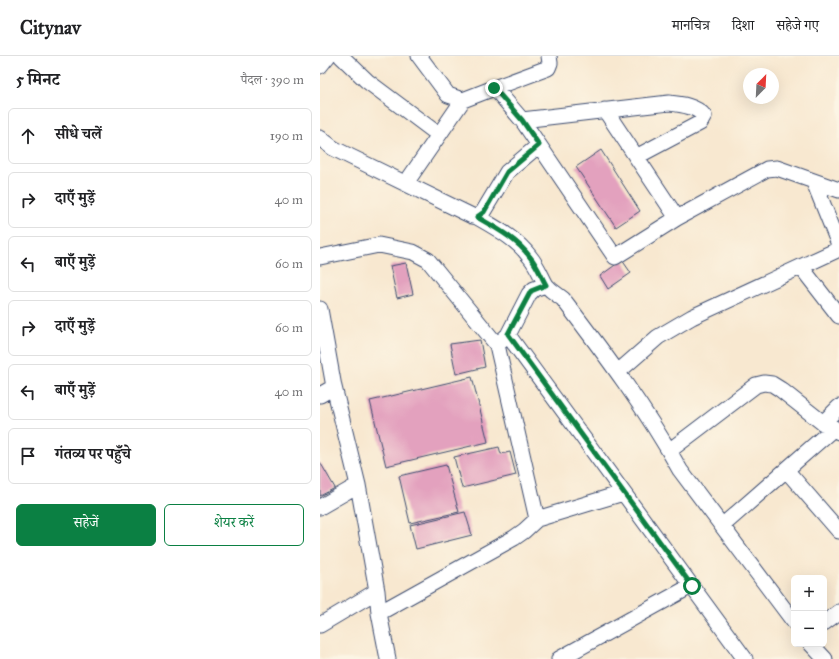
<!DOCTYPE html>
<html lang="hi">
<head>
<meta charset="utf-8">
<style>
  :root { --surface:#fff; --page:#f6f6f6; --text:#202124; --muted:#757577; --line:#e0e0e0; --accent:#0b8043 }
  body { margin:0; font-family:"IM FELL Great Primer","Noto Serif Devanagari",serif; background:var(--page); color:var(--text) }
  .controls { position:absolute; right:12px; bottom:12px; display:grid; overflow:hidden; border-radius:6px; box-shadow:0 4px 16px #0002 }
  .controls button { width:36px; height:36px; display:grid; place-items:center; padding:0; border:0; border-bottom:1px solid var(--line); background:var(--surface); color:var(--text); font:20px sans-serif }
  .compass { position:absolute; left:423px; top:12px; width:36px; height:36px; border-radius:50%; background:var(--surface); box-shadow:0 4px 16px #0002; rotate:24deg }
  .stop { position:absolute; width:12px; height:12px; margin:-9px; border:3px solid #0b8043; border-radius:50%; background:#fff }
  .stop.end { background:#0b8043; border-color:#fff; box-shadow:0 1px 4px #0008 }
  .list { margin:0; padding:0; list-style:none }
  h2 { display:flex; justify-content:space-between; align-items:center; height:52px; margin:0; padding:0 16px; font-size:17px }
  h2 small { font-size:13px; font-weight:400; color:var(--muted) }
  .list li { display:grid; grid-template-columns:26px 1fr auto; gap:12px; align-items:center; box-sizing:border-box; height:56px; margin:0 8px 8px; padding:0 8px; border:1px solid var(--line); border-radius:6px }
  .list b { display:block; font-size:15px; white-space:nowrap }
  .list em { font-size:13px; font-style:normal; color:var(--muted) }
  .actions { display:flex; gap:8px; padding:12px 16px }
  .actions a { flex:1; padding:9px 0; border:1px solid var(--accent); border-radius:6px; text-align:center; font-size:14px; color:var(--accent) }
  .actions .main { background:var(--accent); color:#fff }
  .icon { flex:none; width:22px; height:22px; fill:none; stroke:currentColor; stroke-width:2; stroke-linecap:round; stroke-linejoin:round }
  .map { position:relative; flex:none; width:519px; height:603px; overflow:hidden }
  header { display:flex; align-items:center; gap:24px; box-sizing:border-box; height:56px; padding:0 20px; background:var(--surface); border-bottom:1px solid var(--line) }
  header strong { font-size:19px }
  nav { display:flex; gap:22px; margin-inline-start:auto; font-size:14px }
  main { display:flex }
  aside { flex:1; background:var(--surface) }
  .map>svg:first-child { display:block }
  .building { fill:#e3a1be }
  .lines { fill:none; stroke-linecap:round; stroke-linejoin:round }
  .minor-casing { stroke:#3c4b6f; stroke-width:17 }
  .minor { stroke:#fff; stroke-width:15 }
  .route { stroke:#0b8043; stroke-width:5 }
</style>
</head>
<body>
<header>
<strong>Citynav</strong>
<nav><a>मानचित्र</a><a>दिशा</a><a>सहेजे गए</a></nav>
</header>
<main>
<aside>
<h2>5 मिनट<small>पैदल · 390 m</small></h2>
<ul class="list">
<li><svg class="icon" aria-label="ahead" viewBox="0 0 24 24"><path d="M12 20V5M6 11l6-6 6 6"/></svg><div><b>सीधे चलें</b></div><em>190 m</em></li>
<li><svg class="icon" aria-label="right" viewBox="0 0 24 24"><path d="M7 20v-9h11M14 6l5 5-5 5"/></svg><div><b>दाएँ मुड़ें</b></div><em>40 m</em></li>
<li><svg class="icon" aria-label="left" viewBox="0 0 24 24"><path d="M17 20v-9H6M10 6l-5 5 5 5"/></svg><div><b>बाएँ मुड़ें</b></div><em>60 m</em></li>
<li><svg class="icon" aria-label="right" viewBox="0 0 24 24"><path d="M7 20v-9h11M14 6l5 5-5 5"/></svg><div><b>दाएँ मुड़ें</b></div><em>60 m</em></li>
<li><svg class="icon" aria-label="left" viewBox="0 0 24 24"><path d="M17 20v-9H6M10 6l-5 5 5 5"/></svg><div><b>बाएँ मुड़ें</b></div><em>40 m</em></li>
<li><svg class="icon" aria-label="arrive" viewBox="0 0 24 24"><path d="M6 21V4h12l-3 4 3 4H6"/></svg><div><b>गंतव्य पर पहुँचे</b></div></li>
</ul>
<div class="actions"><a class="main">सहेजें</a><a>शेयर करें</a></div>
</aside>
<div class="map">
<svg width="519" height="603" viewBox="0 0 519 603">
  <rect width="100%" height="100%" fill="#fcf5e5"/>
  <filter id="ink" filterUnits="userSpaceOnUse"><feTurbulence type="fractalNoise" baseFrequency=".025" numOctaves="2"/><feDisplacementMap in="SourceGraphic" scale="8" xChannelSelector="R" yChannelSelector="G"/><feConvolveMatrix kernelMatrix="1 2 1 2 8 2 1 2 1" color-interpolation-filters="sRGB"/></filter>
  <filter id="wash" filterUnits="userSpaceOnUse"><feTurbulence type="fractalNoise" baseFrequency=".012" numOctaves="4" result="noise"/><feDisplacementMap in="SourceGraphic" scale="16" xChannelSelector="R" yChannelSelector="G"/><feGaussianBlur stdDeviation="0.9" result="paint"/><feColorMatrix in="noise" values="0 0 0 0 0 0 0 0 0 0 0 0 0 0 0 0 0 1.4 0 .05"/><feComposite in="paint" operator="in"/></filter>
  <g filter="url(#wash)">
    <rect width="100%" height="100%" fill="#f8e8d0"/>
    <g id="blocks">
      <path class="building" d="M281 94 320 155 296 171 256 111Z
        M302 204 311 217 288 233 280 220Z
        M86 207 93 238 77 242 70 210Z
        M160 284 165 311 136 318 130 288Z
        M152 321 168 386 66 410 50 345Z
        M179 391 181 398 190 396 196 419 142 432 134 401Z
        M0 406 15 432 0 440Z
        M126 409 139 456 90 467 79 420Z
        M145 456 152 479 96 493 90 469Z"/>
    </g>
  </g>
  <g filter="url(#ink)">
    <use href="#blocks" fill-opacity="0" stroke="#3c4b6f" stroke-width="1"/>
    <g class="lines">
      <defs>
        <path id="minor" d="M21 0 47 25 119 79
          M99 0 128 39 143 44 174 32 178 36 202 64 295 201 357 162 447 113 457 112 519 134
          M0 10 8 0
          M174 32 228 12 230 7 229 0
          M285 54 357 162
          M202 64 349 47C360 48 377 50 384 60L380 67 316 101
          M0 82 13 92 25 98 152 160 157 161 163 156 187 116 219 89
          M86 127 143 44
          M157 161C176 172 197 183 210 201 217 209 221 220 226 229
          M0 201 59 189 93 196 108 204 177 289 188 279 209 238 214 233 226 229 231 234 243 243C285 298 326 353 360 414L474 566
          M481 211 519 260
          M0 253 14 331 38 429 57 535 59 557 68 603
          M188 279 425 603
          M177 289 217 463
          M298 316 338 281 372 261 515 195 518 193V186L494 126
          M0 339 14 331
          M503 367 519 351
          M349 395 436 329 444 327 452 328 460 333 503 367 519 376
          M467 415 519 475
          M0 451 38 429
          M402 470 514 372
          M59 557 194 482 204 475 217 463 303 437
          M504 567 519 556
          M0 569 57 535
          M491 588 505 603
          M239 603 371 530"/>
      </defs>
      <use href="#minor" class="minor-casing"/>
      <use href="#minor" class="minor"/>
    </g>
  </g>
  <g class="lines" filter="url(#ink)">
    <path class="route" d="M174 32 202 64 219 89 187 116 164 156 157 161C176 172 197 183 210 201 217 209 221 220 226 229L211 235 188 278 372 530"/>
  </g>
</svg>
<div class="controls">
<button>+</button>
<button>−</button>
</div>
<svg class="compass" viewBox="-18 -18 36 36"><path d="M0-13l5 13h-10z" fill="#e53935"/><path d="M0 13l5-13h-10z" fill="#757577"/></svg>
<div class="stop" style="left:372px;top:530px"></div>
<div class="stop end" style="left:174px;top:32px"></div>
</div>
</main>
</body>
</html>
